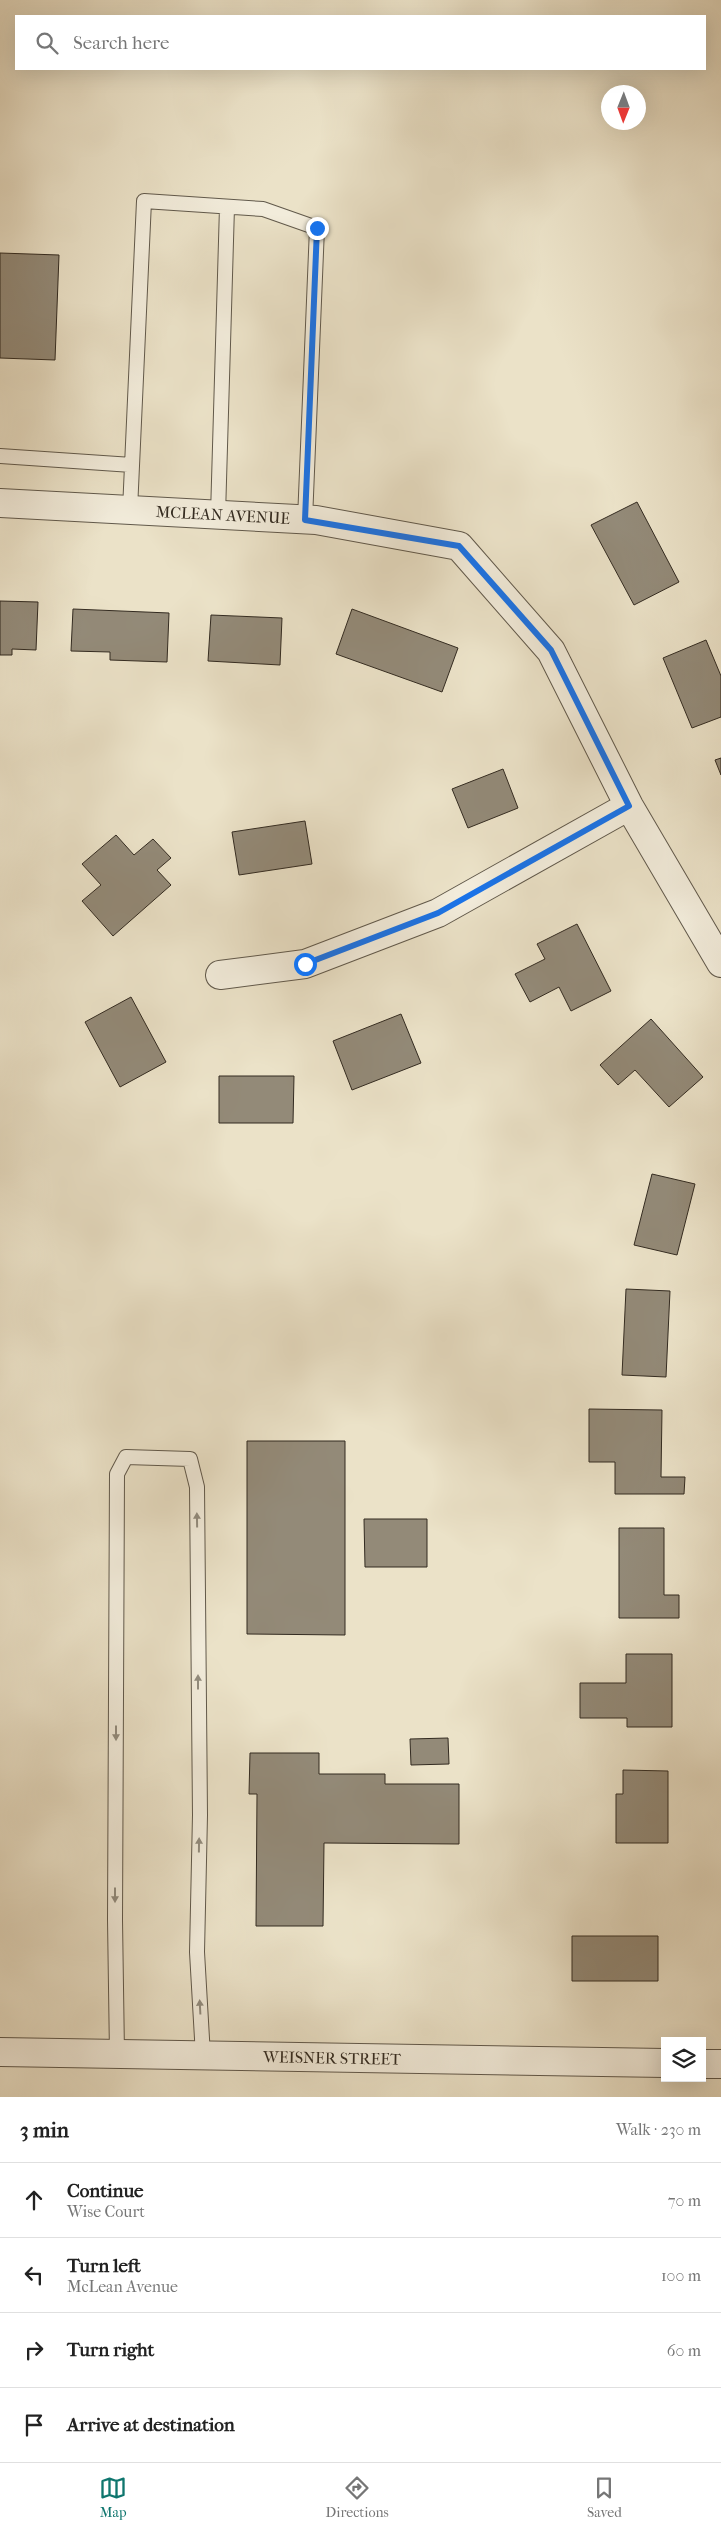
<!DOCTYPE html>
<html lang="en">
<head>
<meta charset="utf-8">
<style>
  :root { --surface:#fff; --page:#f2f2f2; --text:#222; --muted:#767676; --line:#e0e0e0; --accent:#0f766e }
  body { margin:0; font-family:"IM FELL French Canon",serif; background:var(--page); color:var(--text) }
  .controls { position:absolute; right:15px; bottom:15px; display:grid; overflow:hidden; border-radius:0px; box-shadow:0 5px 20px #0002 }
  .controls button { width:45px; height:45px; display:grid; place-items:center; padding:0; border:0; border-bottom:1px solid var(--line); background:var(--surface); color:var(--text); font:25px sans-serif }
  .compass { position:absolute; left:601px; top:85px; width:45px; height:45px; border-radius:50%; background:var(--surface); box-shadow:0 5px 20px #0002; rotate:181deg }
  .stop { position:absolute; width:15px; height:15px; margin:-11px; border:4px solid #1a73e8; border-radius:50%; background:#fff }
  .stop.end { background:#1a73e8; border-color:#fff; box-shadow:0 1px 5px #0008 }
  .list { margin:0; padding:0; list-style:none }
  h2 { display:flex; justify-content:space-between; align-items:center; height:65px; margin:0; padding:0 20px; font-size:21px }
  h2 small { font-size:16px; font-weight:400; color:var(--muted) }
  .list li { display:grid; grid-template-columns:32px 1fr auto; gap:15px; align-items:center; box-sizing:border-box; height:75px; padding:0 20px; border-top:1px solid var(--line) }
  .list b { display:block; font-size:19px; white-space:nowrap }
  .list p { margin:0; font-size:16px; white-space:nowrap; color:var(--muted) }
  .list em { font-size:16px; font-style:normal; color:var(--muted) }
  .icon { flex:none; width:28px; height:28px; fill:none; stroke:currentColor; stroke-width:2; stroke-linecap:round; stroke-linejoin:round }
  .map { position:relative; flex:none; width:721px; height:2097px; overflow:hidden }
  .search { position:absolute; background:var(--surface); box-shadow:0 5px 20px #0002; left:15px; right:15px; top:15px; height:55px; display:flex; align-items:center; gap:12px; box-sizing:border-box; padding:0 18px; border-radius:0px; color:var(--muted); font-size:19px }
  .sheet { height:365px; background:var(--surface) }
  nav { display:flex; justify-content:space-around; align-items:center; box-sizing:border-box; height:70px; border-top:1px solid var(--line); background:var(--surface); font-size:14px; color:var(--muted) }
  nav a { display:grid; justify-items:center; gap:2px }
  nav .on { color:var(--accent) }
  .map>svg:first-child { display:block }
  .building { fill:#938a78; stroke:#332b21 }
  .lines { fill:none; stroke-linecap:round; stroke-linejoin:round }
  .service-casing { stroke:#61594b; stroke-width:16 }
  .minor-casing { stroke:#61594b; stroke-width:30 }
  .service { stroke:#f2ecdb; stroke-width:14 }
  .minor { stroke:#f2ecdb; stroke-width:28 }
  .oneway { fill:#928c7e }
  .route { stroke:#1a73e8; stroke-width:6 }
  .labels { text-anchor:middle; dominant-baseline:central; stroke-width:4; stroke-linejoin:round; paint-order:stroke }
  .street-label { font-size:16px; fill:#332b21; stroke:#f2ecdb }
</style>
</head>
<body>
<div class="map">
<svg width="721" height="2097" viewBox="0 0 721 2097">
  <rect width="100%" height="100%" fill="#ebe2c8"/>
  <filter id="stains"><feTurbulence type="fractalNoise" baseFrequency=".004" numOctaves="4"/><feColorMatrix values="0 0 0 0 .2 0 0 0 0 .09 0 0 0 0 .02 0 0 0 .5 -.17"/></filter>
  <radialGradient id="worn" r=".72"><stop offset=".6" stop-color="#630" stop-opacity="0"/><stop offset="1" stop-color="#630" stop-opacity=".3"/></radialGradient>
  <path class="building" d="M0 253 59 255 55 360 0 358Z
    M637 502 679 582 634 605 591 525Z
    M0 601 38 602 36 650 12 649V655H0Z
    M73 609 169 613 167 662 110 660V652L71 651Z
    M352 609 458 648 442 692 336 654Z
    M211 615 282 618 280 665 208 661Z
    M706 640 721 676V717L692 728 663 658Z
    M721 758V775L715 760Z
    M503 769 518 808 468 828 452 789Z
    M305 821 312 864 239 875 232 832Z
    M116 835 134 855 153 839 171 858 157 870 171 885 113 936 82 901 101 885 82 864Z
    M577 924 611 991 571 1011 559 987 530 1002 515 974 545 959 537 944Z
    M131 997 166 1062 120 1087 85 1022Z
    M401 1014 421 1063 352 1090 333 1041Z
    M651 1019 703 1077 669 1107 635 1070 618 1085 600 1065Z
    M219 1076H294L293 1123H219Z
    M652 1174 695 1184 677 1255 634 1245Z
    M626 1289 670 1291 666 1377 622 1375Z
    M589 1409 662 1410 661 1477H685L684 1494H615V1462H589Z
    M247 1441H345V1635L247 1634Z
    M364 1519H427V1567H365Z
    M619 1528H664V1595H679V1618H619Z
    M626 1654H672V1727H627V1718H580V1683H626Z
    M448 1738 449 1764 411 1765 410 1739Z
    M250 1753H319V1774H385V1784H459V1844L324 1843 323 1926H256L257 1794H249Z
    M623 1770 668 1771V1843H616V1794H623Z
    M572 1936H658V1981H572Z"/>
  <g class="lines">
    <defs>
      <path id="service" d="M0 456 132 465
        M130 510 144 201 263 209 317 228 305 520
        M218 515 227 207
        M117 2054 115 1920 117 1474 126 1457 190 1459 197 1487 200 1815 197 1952 203 2056"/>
      <path id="minor" d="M0 503 316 520 459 546 551 651 629 806 721 963
        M220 975 305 964 438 913 629 806
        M0 2052 665 2063
        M702 2064H721"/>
    </defs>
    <use href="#service" class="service-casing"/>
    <use href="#minor" class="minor-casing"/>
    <use href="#service" class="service"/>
    <use href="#minor" class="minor"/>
  </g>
  <defs><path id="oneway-solid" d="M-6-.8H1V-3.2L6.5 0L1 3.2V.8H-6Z" transform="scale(1.25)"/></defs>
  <g class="oneway">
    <use href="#oneway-solid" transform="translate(197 1520) rotate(-91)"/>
    <use href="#oneway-solid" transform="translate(198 1682) rotate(-90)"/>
    <use href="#oneway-solid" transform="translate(116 1733) rotate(90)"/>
    <use href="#oneway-solid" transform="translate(199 1845) rotate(-89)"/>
    <use href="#oneway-solid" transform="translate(115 1895) rotate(90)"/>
    <use href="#oneway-solid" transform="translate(200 2007) rotate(-93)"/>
  </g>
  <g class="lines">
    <path class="route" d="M305 964 438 913 629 806 551 650 459 546 305 520 317 228"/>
  </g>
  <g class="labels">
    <g class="street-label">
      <text transform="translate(223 515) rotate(3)">MCLEAN AVENUE</text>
      <text transform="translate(332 2058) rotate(1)">WEISNER STREET</text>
    </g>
  </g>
  <rect width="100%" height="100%" filter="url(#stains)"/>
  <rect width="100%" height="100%" fill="url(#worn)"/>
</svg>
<div class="controls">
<button><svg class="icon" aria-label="layers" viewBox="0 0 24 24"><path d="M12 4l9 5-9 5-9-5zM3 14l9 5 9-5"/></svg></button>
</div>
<svg class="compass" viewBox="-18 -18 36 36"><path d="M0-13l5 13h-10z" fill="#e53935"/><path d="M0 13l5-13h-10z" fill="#767676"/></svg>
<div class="stop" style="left:305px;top:964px"></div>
<div class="stop end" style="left:317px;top:228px"></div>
<div class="search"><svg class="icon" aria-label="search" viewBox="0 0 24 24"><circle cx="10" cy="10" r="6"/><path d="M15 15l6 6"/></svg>Search here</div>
</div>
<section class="sheet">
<h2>3 min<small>Walk · 230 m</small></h2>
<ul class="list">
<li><svg class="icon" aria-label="ahead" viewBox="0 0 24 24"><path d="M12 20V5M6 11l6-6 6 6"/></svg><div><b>Continue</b><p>Wise Court</p></div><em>70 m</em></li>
<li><svg class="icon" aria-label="left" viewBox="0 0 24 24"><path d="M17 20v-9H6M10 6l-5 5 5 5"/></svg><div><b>Turn left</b><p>McLean Avenue</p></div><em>100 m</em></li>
<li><svg class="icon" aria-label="right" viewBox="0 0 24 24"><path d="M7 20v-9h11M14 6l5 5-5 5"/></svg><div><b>Turn right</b></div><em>60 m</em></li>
<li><svg class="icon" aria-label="arrive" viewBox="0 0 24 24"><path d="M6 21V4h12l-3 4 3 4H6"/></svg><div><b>Arrive at destination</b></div></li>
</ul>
</section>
<nav>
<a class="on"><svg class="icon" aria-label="map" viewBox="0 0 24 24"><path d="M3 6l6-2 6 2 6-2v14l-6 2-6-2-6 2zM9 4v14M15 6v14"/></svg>Map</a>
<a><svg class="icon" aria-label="directions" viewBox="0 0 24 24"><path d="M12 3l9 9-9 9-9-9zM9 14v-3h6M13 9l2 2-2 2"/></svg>Directions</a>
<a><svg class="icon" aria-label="saved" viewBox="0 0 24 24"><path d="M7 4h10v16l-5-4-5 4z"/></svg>Saved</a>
</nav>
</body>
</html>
